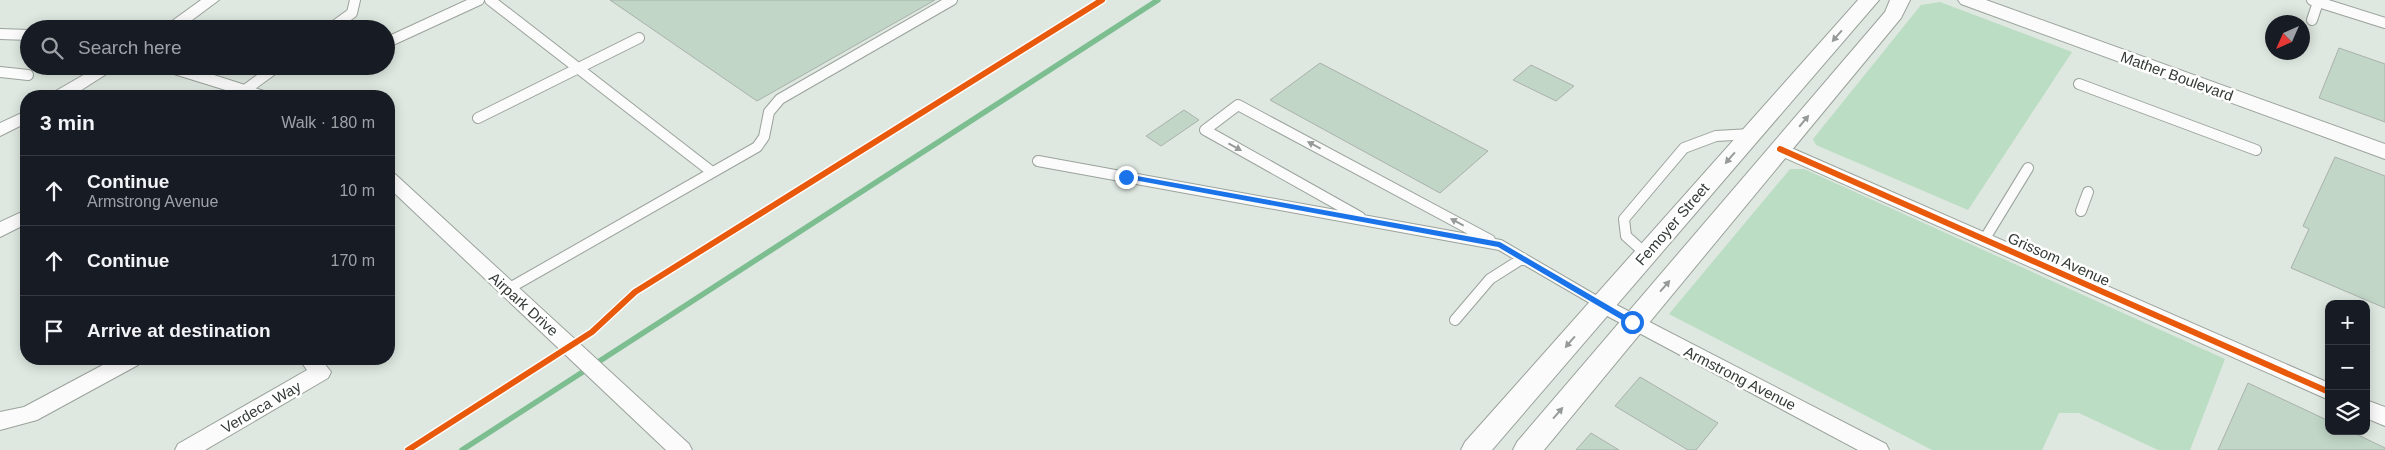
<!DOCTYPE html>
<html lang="en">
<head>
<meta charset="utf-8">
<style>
  :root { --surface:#171b24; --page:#242831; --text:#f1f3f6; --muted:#9ea1a6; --line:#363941 }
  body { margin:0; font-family:Arial,sans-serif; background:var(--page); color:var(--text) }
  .controls { position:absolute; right:15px; bottom:15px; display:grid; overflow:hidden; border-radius:10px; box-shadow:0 2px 12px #0003 }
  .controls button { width:45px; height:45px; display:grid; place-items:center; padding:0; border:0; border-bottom:1px solid var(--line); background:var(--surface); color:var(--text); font:25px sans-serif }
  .compass { position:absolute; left:2265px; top:15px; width:45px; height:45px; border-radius:50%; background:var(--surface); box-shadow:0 2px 12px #0003; rotate:225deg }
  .stop { position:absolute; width:15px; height:15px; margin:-11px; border:4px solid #1a73e8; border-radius:50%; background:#fff }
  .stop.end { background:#1a73e8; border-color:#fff; box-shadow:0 1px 5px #0008 }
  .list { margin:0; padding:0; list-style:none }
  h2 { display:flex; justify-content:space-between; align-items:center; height:65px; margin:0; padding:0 20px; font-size:21px }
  h2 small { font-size:16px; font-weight:400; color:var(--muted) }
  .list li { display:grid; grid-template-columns:32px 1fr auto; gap:15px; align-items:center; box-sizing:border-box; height:70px; padding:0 20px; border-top:1px solid var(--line) }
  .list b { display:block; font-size:19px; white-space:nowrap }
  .list p { margin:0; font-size:16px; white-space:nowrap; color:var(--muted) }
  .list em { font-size:16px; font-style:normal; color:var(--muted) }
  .icon { flex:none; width:28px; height:28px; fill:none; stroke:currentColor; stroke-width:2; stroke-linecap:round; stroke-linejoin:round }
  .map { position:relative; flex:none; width:2385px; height:450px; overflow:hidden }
  .search { position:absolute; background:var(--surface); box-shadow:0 2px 12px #0003; left:20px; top:20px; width:375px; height:55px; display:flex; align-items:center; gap:12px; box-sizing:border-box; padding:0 18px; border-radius:28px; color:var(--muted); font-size:19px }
  .panel { position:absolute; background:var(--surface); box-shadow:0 2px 12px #0003; left:20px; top:90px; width:375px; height:275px; border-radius:20px }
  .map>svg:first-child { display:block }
  .green { fill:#baddc3 }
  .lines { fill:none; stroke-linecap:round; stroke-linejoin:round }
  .stream { stroke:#7dbe91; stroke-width:5.5 }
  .building { fill:#c1d6c7; stroke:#a9b1ab }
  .service-casing { stroke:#9ba29c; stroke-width:12 }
  .minor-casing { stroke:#9ba29c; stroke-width:2 }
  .tertiary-casing { stroke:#9ba29c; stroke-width:2 }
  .service { stroke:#fafbfa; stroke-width:10 }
  .minor { fill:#fafbfa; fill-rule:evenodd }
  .tertiary { fill:#fafbfa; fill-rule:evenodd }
  .cycleway-casing { stroke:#fff; stroke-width:9 }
  .cycleway { stroke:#e8590c; stroke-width:6 }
  .oneway { fill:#969a98 }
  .route { fill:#1a73e8 }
  .labels { text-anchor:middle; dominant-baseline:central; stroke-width:5; stroke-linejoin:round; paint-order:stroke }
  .street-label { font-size:15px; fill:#333a35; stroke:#fff }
</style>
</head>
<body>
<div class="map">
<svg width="2385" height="450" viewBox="0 0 2385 450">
  <rect width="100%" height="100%" fill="#dee7e0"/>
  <path class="green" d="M1940 2 2072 52 1968 210 1816 145 1813 139 1921 5Z
    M1790 169H1804L2225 359 2190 450H2158L2079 413H2059L2042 450H1932L1669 314Z"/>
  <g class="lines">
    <path class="stream" d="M462 450 1158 0"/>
  </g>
  <path class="building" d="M610 0H935L757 101Z
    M2339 48 2385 64V122L2319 98Z
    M1320 63 1488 151 1440 193 1270 100Z
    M1531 65 1574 86 1556 101 1513 80Z
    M1184 110 1199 120 1161 146 1146 136Z
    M2335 157 2385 176V308L2291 268 2309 229 2303 226Z
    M1640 377 1718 423 1696 450H1688L1615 406Z
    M2248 383 2329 421V431H2350L2385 448V450H2218Z
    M1591 433 1619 450H1576Z"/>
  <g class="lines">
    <defs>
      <path id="service" d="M490 0 712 172
        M2312 0 2385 23
        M2312 20 2318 2
        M330 29 352 13 355 0
        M390 41 479 0
        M0 72 28 75
        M2079 84 2256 150
        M245 90 278 66
        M478 118 639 38
        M1038 161 1500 245 1603 305
        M2081 211 2088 192
        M1360 217 1205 130 1238 105 1490 240
        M1984 240 2028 168
        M1646 254 1626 236 1624 219 1684 148 1716 136 1751 134
        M508 289 757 147 764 137 769 112 780 99 952 0
        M1455 320 1490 279 1523 258"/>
      <path id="minor" d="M201 0H219L180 29H161Z
        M0 29 29 30V40L0 39Z
        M99 66H119L72 96H52L54 92Z
        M159 66H186L267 92 269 96H245L161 70Z
        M26 111V123L0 136V123Z
        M1780 143 2329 383V400L1774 153 1771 149 1774 145Z
        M389 172 395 174 689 444 692 450H666L389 188Z
        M26 210V224L0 237V222Z
        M1603 298 1886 444 1889 450H1858L1596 310 1593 305 1596 300Z
        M114 359H141L138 365 37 420 0 430V412L24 407Z
        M299 359H321L331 372 328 378 205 450H175L178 444 307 370Z
        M2366 400 2385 407V426L2366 418Z"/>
      <path id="tertiary" d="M1858 0H1879L1492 450H1461L1465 442Z
        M1890 0H1910L1901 18 1544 450H1513L1517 442 1885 12Z
        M1958 0H1986L2385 144V159L1961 4Z"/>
    </defs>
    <use href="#service" class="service-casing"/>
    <use href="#minor" class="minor-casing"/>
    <use href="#tertiary" class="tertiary-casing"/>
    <use href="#service" class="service"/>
    <use href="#minor" class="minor"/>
    <use href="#tertiary" class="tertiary"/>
    <defs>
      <path id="cycleway" d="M1780 149 2329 392
        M408 450 592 332 635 292 1102 0"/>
    </defs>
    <use href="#cycleway" class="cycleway-casing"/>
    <use href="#cycleway" class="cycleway"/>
  </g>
  <defs><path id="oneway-solid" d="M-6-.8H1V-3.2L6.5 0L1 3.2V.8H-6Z" transform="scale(1.25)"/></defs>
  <g class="oneway">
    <use href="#oneway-solid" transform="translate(1837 36) rotate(131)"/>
    <use href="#oneway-solid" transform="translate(1804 121) rotate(-50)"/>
    <use href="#oneway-solid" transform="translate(1314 145) rotate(-152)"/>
    <use href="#oneway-solid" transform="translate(1235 147) rotate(29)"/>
    <use href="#oneway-solid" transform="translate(1730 158) rotate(131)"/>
    <use href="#oneway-solid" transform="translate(1457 222) rotate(-152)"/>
    <use href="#oneway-solid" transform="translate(1665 286) rotate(-49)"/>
    <use href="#oneway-solid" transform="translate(1570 342) rotate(131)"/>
    <use href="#oneway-solid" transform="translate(1558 413) rotate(-49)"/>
  </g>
  <path class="route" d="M1126 174 1500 242 1637 322 1636 324H1629L1498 247 1123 178 1122 177Z"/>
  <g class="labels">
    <g class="street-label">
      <text transform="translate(2177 76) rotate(20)">Mather Boulevard</text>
      <text transform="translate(1672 224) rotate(-49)">Femoyer Street</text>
      <text transform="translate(2059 259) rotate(24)">Grissom Avenue</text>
      <text transform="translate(524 304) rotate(42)">Airpark Drive</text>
      <text transform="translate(1740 378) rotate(27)">Armstrong Avenue</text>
      <text transform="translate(261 407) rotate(-30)">Verdeca Way</text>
    </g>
  </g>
</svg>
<div class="controls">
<button>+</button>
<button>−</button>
<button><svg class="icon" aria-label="layers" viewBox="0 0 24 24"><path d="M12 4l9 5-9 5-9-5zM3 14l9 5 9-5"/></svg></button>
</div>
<svg class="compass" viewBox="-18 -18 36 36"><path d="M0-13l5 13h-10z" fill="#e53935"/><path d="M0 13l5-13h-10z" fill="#9ea1a6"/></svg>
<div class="stop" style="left:1632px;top:322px"></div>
<div class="stop end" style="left:1126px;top:177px"></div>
<div class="search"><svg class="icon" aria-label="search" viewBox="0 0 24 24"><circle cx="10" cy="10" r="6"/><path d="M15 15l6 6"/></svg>Search here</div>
<section class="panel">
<h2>3 min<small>Walk · 180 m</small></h2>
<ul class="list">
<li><svg class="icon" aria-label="ahead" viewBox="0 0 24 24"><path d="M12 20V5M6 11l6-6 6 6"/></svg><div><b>Continue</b><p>Armstrong Avenue</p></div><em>10 m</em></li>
<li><svg class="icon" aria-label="ahead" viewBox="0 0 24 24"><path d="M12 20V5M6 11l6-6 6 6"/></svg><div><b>Continue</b></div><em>170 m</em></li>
<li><svg class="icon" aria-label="arrive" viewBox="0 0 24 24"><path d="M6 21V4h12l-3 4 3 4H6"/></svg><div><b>Arrive at destination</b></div></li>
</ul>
</section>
</div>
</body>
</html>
